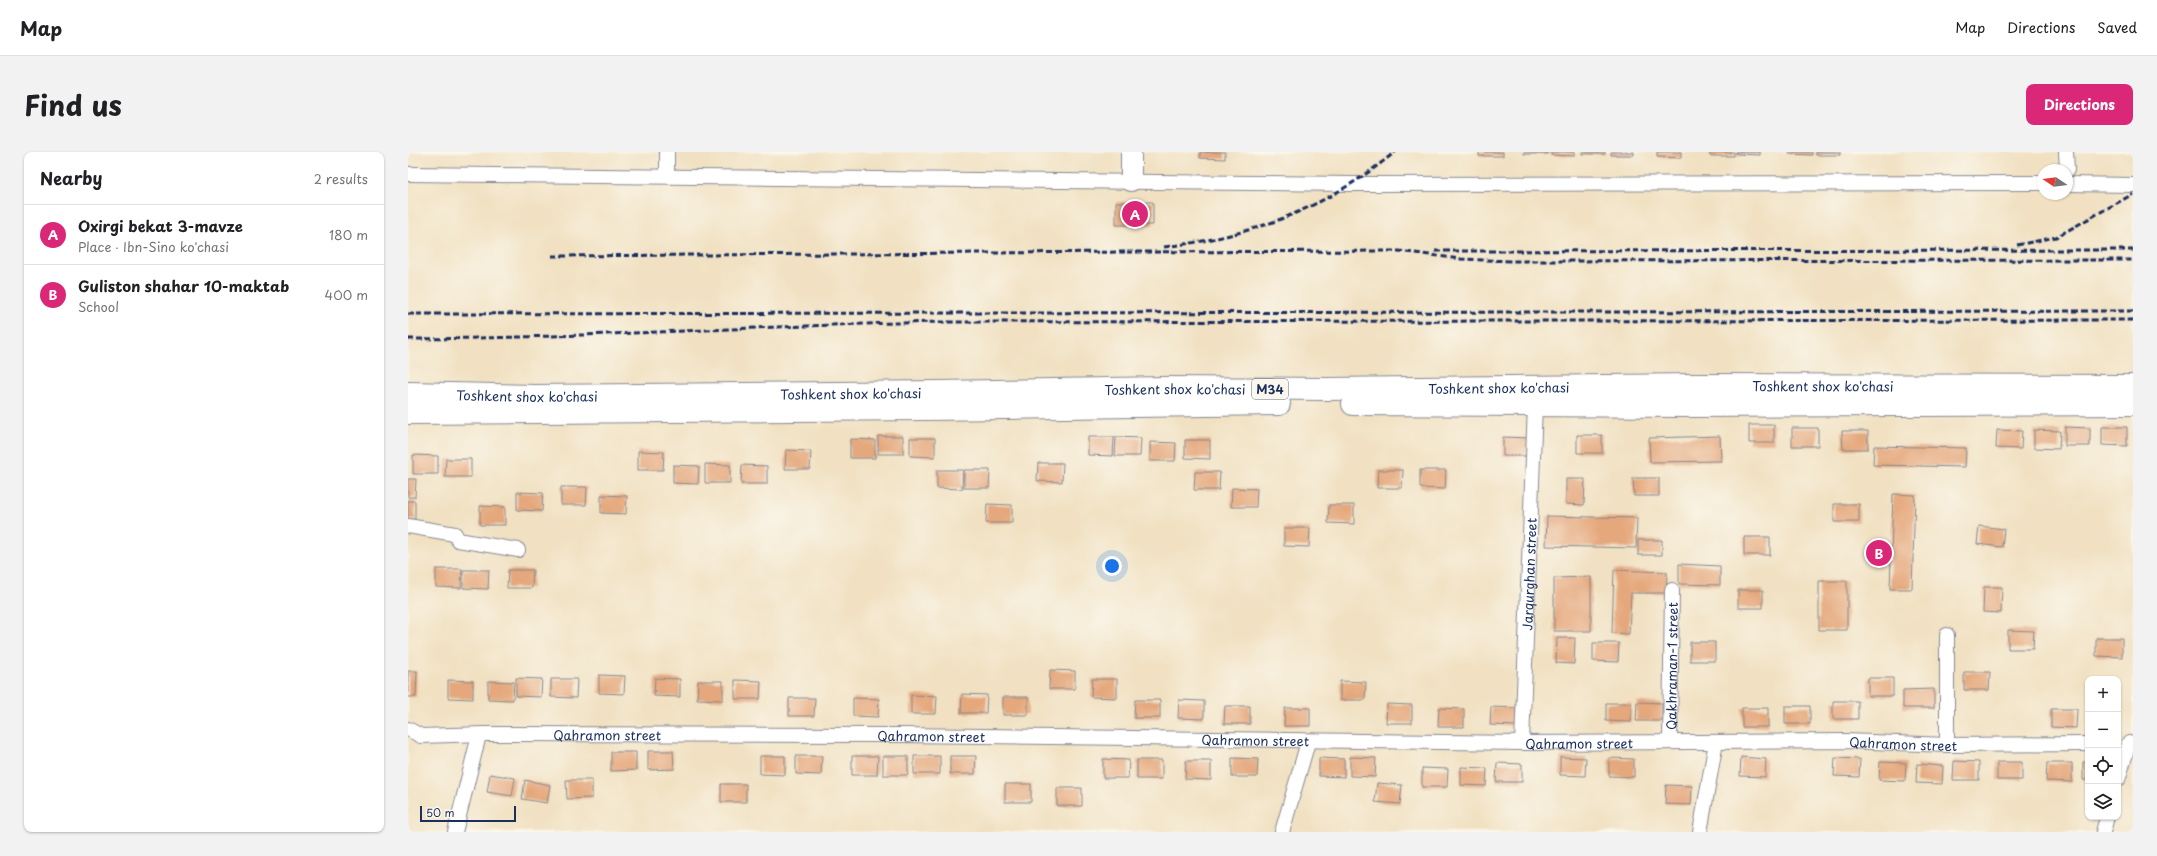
<!DOCTYPE html>
<html lang="en">
<head>
<meta charset="utf-8">
<style>
  :root { --surface:#fff; --page:#f2f2f2; --text:#202124; --muted:#757577; --line:#e0e0e0; --accent:#db2777 }
  body { margin:0; font-family:"Playpen Sans",sans-serif; background:var(--page); color:var(--text) }
  .controls { position:absolute; right:12px; bottom:12px; display:grid; overflow:hidden; border-radius:8px; box-shadow:0 1px 3px #0004 }
  .controls button { width:36px; height:36px; display:grid; place-items:center; padding:0; border:0; border-bottom:1px solid var(--line); background:var(--surface); color:var(--text); font:20px sans-serif }
  .compass { position:absolute; left:1629px; top:12px; width:36px; height:36px; border-radius:50%; background:var(--surface); box-shadow:0 1px 3px #0004; rotate:283deg }
  .scale { position:absolute; left:12px; bottom:10px; width:96px; box-sizing:border-box; padding-left:4px; border:2px solid #1b2f5e; border-top:0; font-size:11px; line-height:14px; white-space:nowrap; color:#1b2f5e; -webkit-text-stroke:3px #fbf7ec; paint-order:stroke }
  .you { position:absolute; left:704px; top:414px; width:14px; height:14px; margin:-10px; border:3px solid #fff; border-radius:50%; background:#1a73e8; box-shadow:0 0 0 6px #1a73e833 }
  .badge { display:grid; place-items:center; width:26px; height:26px; border-radius:50%; background:var(--accent); color:#fff; font-size:13px; font-weight:700 }
  .pin { position:absolute; translate:-50% -50%; border:2px solid #fff; box-shadow:0 1px 4px #0006 }
  .list { margin:0; padding:0; list-style:none }
  h2 { display:flex; justify-content:space-between; align-items:center; height:52px; margin:0; padding:0 16px; font-size:17px }
  h2 small { font-size:13px; font-weight:400; color:var(--muted) }
  .list li { display:grid; grid-template-columns:26px 1fr auto; gap:12px; align-items:center; box-sizing:border-box; height:60px; padding:0 16px; border-top:1px solid var(--line) }
  .list b { display:block; font-size:15px; white-space:nowrap }
  .list p { margin:0; font-size:13px; white-space:nowrap; color:var(--muted) }
  .list em { font-size:13px; font-style:normal; color:var(--muted) }
  .icon { flex:none; width:22px; height:22px; fill:none; stroke:currentColor; stroke-width:2; stroke-linecap:round; stroke-linejoin:round }
  .map { position:relative; flex:none; width:1725px; height:680px; overflow:hidden; border-radius:8px }
  header { display:flex; align-items:center; gap:24px; box-sizing:border-box; height:56px; padding:0 20px; background:var(--surface); border-bottom:1px solid var(--line) }
  header strong { font-size:19px }
  nav { display:flex; gap:22px; margin-inline-start:auto; font-size:14px }
  .intro { display:flex; align-items:center; justify-content:space-between; box-sizing:border-box; height:96px; padding:0 24px }
  h1 { margin:0; font-size:28px }
  .button { padding:10px 18px; border-radius:8px; background:var(--accent); color:#fff; font-size:14px; font-weight:700 }
  main { display:flex; gap:24px; padding:0 24px }
  aside { flex:1; background:var(--surface); border-radius:8px; box-shadow:0 1px 3px #0004 }
  .map>svg:first-child { display:block }
  .building { fill:#e5a87d }
  .lines { fill:none; stroke-linecap:round; stroke-linejoin:round }
  .street-casing { stroke:#868890; stroke-width:16 }
  .secondary-casing { stroke:#868890; stroke-width:22 }
  .highway-casing { stroke:#868890; stroke-width:24 }
  .street { stroke:#fff; stroke-width:14 }
  .secondary { stroke:#fff; stroke-width:20 }
  .highway { stroke:#fff; stroke-width:22 }
  .rail { stroke:#1b2f5e; stroke-width:3; stroke-dasharray:6 3; stroke-linecap:butt }
  .labels { text-anchor:middle; dominant-baseline:central; stroke-width:3; stroke-linejoin:round; paint-order:stroke }
  .shield { fill:#fbf7ec; stroke:#5e6b89; stroke-width:1 }
  .shield-label { font-size:12px; font-weight:bold; fill:#1b2f5e }
  .street-label { font-size:13px; fill:#1b2f5e; stroke:#fbf7ec }
</style>
</head>
<body>
<header>
<strong>Map</strong>
<nav><a>Map</a><a>Directions</a><a>Saved</a></nav>
</header>
<div class="intro"><h1>Find us</h1><a class="button">Directions</a></div>
<main>
<aside>
<h2>Nearby<small>2 results</small></h2>
<ul class="list">
<li><span class="badge">A</span><div><b>Oxirgi bekat 3-mavze</b><p>Place · Ibn-Sino ko'chasi</p></div><em>180 m</em></li>
<li><span class="badge">B</span><div><b>Guliston shahar 10-maktab</b><p>School</p></div><em>400 m</em></li>
</ul>
</aside>
<div class="map">
<svg width="1725" height="680" viewBox="0 0 1725 680">
  <rect width="100%" height="100%" fill="#fbf7ec"/>
  <filter id="ink" filterUnits="userSpaceOnUse"><feTurbulence type="fractalNoise" baseFrequency=".025" numOctaves="2"/><feDisplacementMap in="SourceGraphic" scale="8" xChannelSelector="R" yChannelSelector="G"/><feConvolveMatrix kernelMatrix="1 2 1 2 8 2 1 2 1" color-interpolation-filters="sRGB"/></filter>
  <filter id="wash" filterUnits="userSpaceOnUse"><feTurbulence type="fractalNoise" baseFrequency=".012" numOctaves="4" result="noise"/><feDisplacementMap in="SourceGraphic" scale="16" xChannelSelector="R" yChannelSelector="G"/><feGaussianBlur stdDeviation="0.9" result="paint"/><feColorMatrix in="noise" values="0 0 0 0 0 0 0 0 0 0 0 0 0 0 0 0 0 1.4 0 .05"/><feComposite in="paint" operator="in"/></filter>
  <g filter="url(#wash)">
    <rect width="100%" height="100%" fill="#f1e1c2"/>
    <g id="blocks">
      <path class="building" d="M792 0H817V7L792 6Z
        M1071 0H1095V4H1071Z
        M1116 0H1140V2H1116Z
        M1143 0H1166V4L1143 3Z
        M1174 0H1197V2H1174Z
        M1203 0H1226V3H1203Z
        M1249 0H1273V6L1249 5Z
        M1302 0H1326V4H1302Z
        M1328 0H1352V3L1328 2Z
        M1381 0H1404V3L1381 2Z
        M1408 0H1432V3H1408Z
        M708 50H745V73H708Z
        M1341 273H1366V291H1341Z
        M1657 275 1682 276V294H1657Z
        M1694 275H1719V294L1694 293Z
        M1384 276H1410V294H1384Z
        M1589 278 1614 279 1613 297 1588 296Z
        M1626 278 1652 279 1651 297 1626 296Z
        M1434 279H1460V297H1435Z
        M1169 283H1194V301H1169Z
        M470 284H495V302H470Z
        M1312 284 1313 309 1242 310 1241 286Z
        M680 285H706L705 304 680 303Z
        M708 285 733 286 732 304H707Z
        M1095 285 1121 286 1120 304H1095Z
        M502 286H527V305L502 304Z
        M442 287 467 288V306H442Z
        M777 288H802V307L777 306Z
        M742 290 768 291 767 309H742Z
        M1466 294 1558 296 1557 315 1465 313Z
        M378 298 403 299 402 317H377Z
        M230 299 256 300 255 318H230Z
        M5 303 30 304V322H5Z
        M38 307H63V325H37Z
        M630 311H655L654 330 629 329Z
        M297 312 322 313V331H297Z
        M265 313 291 314 290 332 265 331Z
        M334 313 359 314V332H333Z
        M529 318H555L554 337 529 336Z
        M556 318H582L581 336H556Z
        M970 318H995L994 336H969Z
        M1012 318H1038L1037 337 1012 336Z
        M787 320H812L811 338H786Z
        M1225 326H1251V344H1226Z
        M0 327H8L7 345H0Z
        M1158 327H1177L1176 353 1158 352Z
        M153 335H179L178 353H153Z
        M824 336 849 337 848 355H823Z
        M109 340 135 341 134 359 109 358Z
        M1485 342 1507 343 1504 437H1482Z
        M193 343 219 344 218 362 193 361Z
        M0 349H7V367H0Z
        M579 352 604 353V371H578Z
        M1426 352H1451V370H1426Z
        M921 353H946V372L920 371Z
        M72 354 97 355V373H72Z
        M1139 364 1229 366 1228 396 1138 394Z
        M1571 374 1596 377 1594 395 1569 392Z
        M876 376H902L901 395 876 394Z
        M1336 385H1362V403H1336Z
        M1230 388H1254V403H1230Z
        M1271 412 1312 414V433L1271 432Z
        M28 417H54L53 436 28 435Z
        M55 418H81L80 437 55 436Z
        M100 418H125L124 436H99Z
        M1206 418 1259 420 1258 441H1223L1221 482 1204 481Z
        M1183 425V479H1146V426Z
        M1411 429H1439V478H1411Z
        M1576 435H1594L1593 461 1575 460Z
        M1330 438H1355V456H1330Z
        M1600 478 1626 479 1625 497H1600Z
        M1149 486H1167L1166 512 1148 511Z
        M1688 486H1714V505L1688 504Z
        M1282 490H1307V509H1282Z
        M1185 491H1211L1210 510 1185 509Z
        M642 518 667 519V537H641Z
        M0 519H9L8 545H0Z
        M1556 520H1582L1581 538H1556Z
        M191 523 217 524 216 542 191 541Z
        M108 526 134 527 133 545 108 544Z
        M247 526 272 527V545L246 544Z
        M1460 526H1485V544H1460Z
        M143 527H169L168 546 143 545Z
        M684 527H709V546L683 545Z
        M40 528 65 529V547L40 546Z
        M327 528 353 529 352 547H327Z
        M80 529 106 530 105 548 80 547Z
        M290 529H315V548L289 547Z
        M932 529 958 530 957 548H932Z
        M1526 537V556H1495V538Z
        M554 542 579 543 578 561H553Z
        M503 543 529 544 528 562H503Z
        M595 545H620V563H595Z
        M381 546H407L406 564H381Z
        M445 546 471 547 470 565 445 564Z
        M727 548H752V566H726Z
        M771 548 796 549V567L770 566Z
        M1425 549H1450V567H1425Z
        M1229 550 1254 551V569H1228Z
        M1198 551H1223V570L1198 569Z
        M979 552 1004 553V571H978Z
        M817 554H842V572H816Z
        M1377 554H1402V572H1377Z
        M1083 555 1108 556V574L1082 573Z
        M877 556H902V574H876Z
        M1031 556 1056 557V575H1030Z
        M1334 556H1360V575H1334Z
        M1643 557H1669L1668 576 1643 575Z
        M240 599H265L266 617 240 618Z
        M203 600H228V618L203 619Z
        M352 604H377V623L352 622Z
        M388 604H414L413 623 388 622Z
        M444 604H470L469 623H444Z
        M475 604H500V623H475Z
        M506 604H532V622H506Z
        M542 604H568L567 622H542Z
        M942 605 968 606 967 625 942 624Z
        M1152 605 1178 606 1177 624 1152 623Z
        M1333 605 1358 607 1357 625 1332 624Z
        M824 606 850 607 849 625H824Z
        M911 606 936 607V625L911 624Z
        M1201 606 1226 607V625L1201 624Z
        M1427 606 1452 607 1451 625 1426 624Z
        M695 607 721 608 720 626H695Z
        M729 608H754V627H729Z
        M778 609H803V628L777 627Z
        M1546 609 1571 610V628H1545Z
        M1472 610 1498 611 1497 629 1471 628Z
        M1589 610H1614V628H1589Z
        M1675 610H1680V628H1675Z
        M1089 611 1114 612V630H1088Z
        M1639 611H1664V630L1638 629Z
        M1509 612 1535 614 1534 632 1508 631Z
        M1053 615 1079 616 1078 634 1053 633Z
        M1014 616 1040 617 1039 635H1014Z
        M82 622 107 626 104 644 79 640Z
        M117 628 142 633 139 651 114 647Z
        M158 628H184V646L159 647Z
        M969 631 994 633 992 652 967 650Z
        M313 632H338V650H313Z
        M597 632H623V650H597Z
        M1258 633 1284 634 1283 653 1257 652Z
        M649 636H674V654H649Z"/>
    </g>
  </g>
  <g filter="url(#ink)">
    <use href="#blocks" fill-opacity="0" stroke="#868890" stroke-width="1"/>
    <g class="lines">
      <defs>
        <g id="street">
          <path d="M1658 0 1659 18"/>
          <path d="M0 22 942 32 1635 31"/>
          <path d="M259 24V0"/>
          <path d="M1659 32 1725 33"/>
          <path d="M0 374 47 382 50 388 110 398"/>
          <path id="s1" d="M0 577 13 584 76 582 491 583 1114 591 1438 589 1539 593 1680 592"/>
          <path id="s2" d="M1262 590 1264 438"/>
          <path id="s3" d="M1114 591 1127 253"/>
          <path d="M1539 593V483"/>
          <path d="M1710 628 1721 591"/>
          <path d="M47 680 71 583"/>
          <path d="M874 680 900 590"/>
          <path d="M1292 680 1308 590"/>
          <path d="M1695 680 1699 665"/>
        </g>
        <path id="secondary" d="M723 29V0"/>
        <g id="highway">
          <path id="s4" d="M0 241 127 244 533 240 756 236 918 237 1287 233 1725 234"/>
          <path d="M945 252 1278 254 1725 252"/>
          <path d="M0 261 519 257 871 252"/>
        </g>
      </defs>
      <use href="#street" class="street-casing"/>
      <use href="#secondary" class="secondary-casing"/>
      <use href="#highway" class="highway-casing"/>
      <use href="#street" class="street"/>
      <use href="#secondary" class="secondary"/>
      <use href="#highway" class="highway"/>
      <path class="rail" d="M1609 93 1648 85 1725 42
        M756 95C845 84 917 57 987 0
        M1027 99 1725 98
        M719 100 991 99 1053 107 1103 109 1725 108
        M144 104 724 100
        M0 162 1725 159
        M0 187C179 186 358 173 537 170L1725 168"/>
    </g>
  </g>
  <g class="labels">
    <rect class="shield" x="844" y="227" width="36" height="20" rx="3"/>
    <g class="shield-label">
      <text x="862" y="237">M34</text>
    </g>
    <g class="street-label">
      <text stroke="none"><textPath href="#s4" startOffset="1415">Toshkent shox ko'chasi</textPath></text>
      <text stroke="none"><textPath href="#s4" startOffset="1091">Toshkent shox ko'chasi</textPath></text>
      <text stroke="none"><textPath href="#s4" startOffset="767">Toshkent shox ko'chasi</textPath></text>
      <text stroke="none"><textPath href="#s4" startOffset="443">Toshkent shox ko'chasi</textPath></text>
      <text stroke="none"><textPath href="#s4" startOffset="119">Toshkent shox ko'chasi</textPath></text>
      <text stroke="none"><textPath href="#s3" startOffset="169">Jarqurghan street</textPath></text>
      <text stroke="none"><textPath href="#s2" startOffset="76">Qakhraman-1 street</textPath></text>
      <text stroke="none"><textPath href="#s1" startOffset="201">Qahramon street</textPath></text>
      <text stroke="none"><textPath href="#s1" startOffset="525">Qahramon street</textPath></text>
      <text stroke="none"><textPath href="#s1" startOffset="849">Qahramon street</textPath></text>
      <text stroke="none"><textPath href="#s1" startOffset="1173">Qahramon street</textPath></text>
      <text stroke="none"><textPath href="#s1" startOffset="1497">Qahramon street</textPath></text>
    </g>
  </g>
</svg>
<div class="controls">
<button>+</button>
<button>−</button>
<button><svg class="icon" aria-label="locate" viewBox="0 0 24 24"><circle cx="12" cy="12" r="6"/><path d="M12 2v4M12 18v4M2 12h4M18 12h4"/></svg></button>
<button><svg class="icon" aria-label="layers" viewBox="0 0 24 24"><path d="M12 4l9 5-9 5-9-5zM3 14l9 5 9-5"/></svg></button>
</div>
<svg class="compass" viewBox="-18 -18 36 36"><path d="M0-13l5 13h-10z" fill="#e53935"/><path d="M0 13l5-13h-10z" fill="#757577"/></svg>
<div class="scale">50 m</div>
<div class="you"></div>
<div class="pin badge" style="left:727px;top:62px">A</div>
<div class="pin badge" style="left:1471px;top:401px">B</div>
</div>
</main>
</body>
</html>
